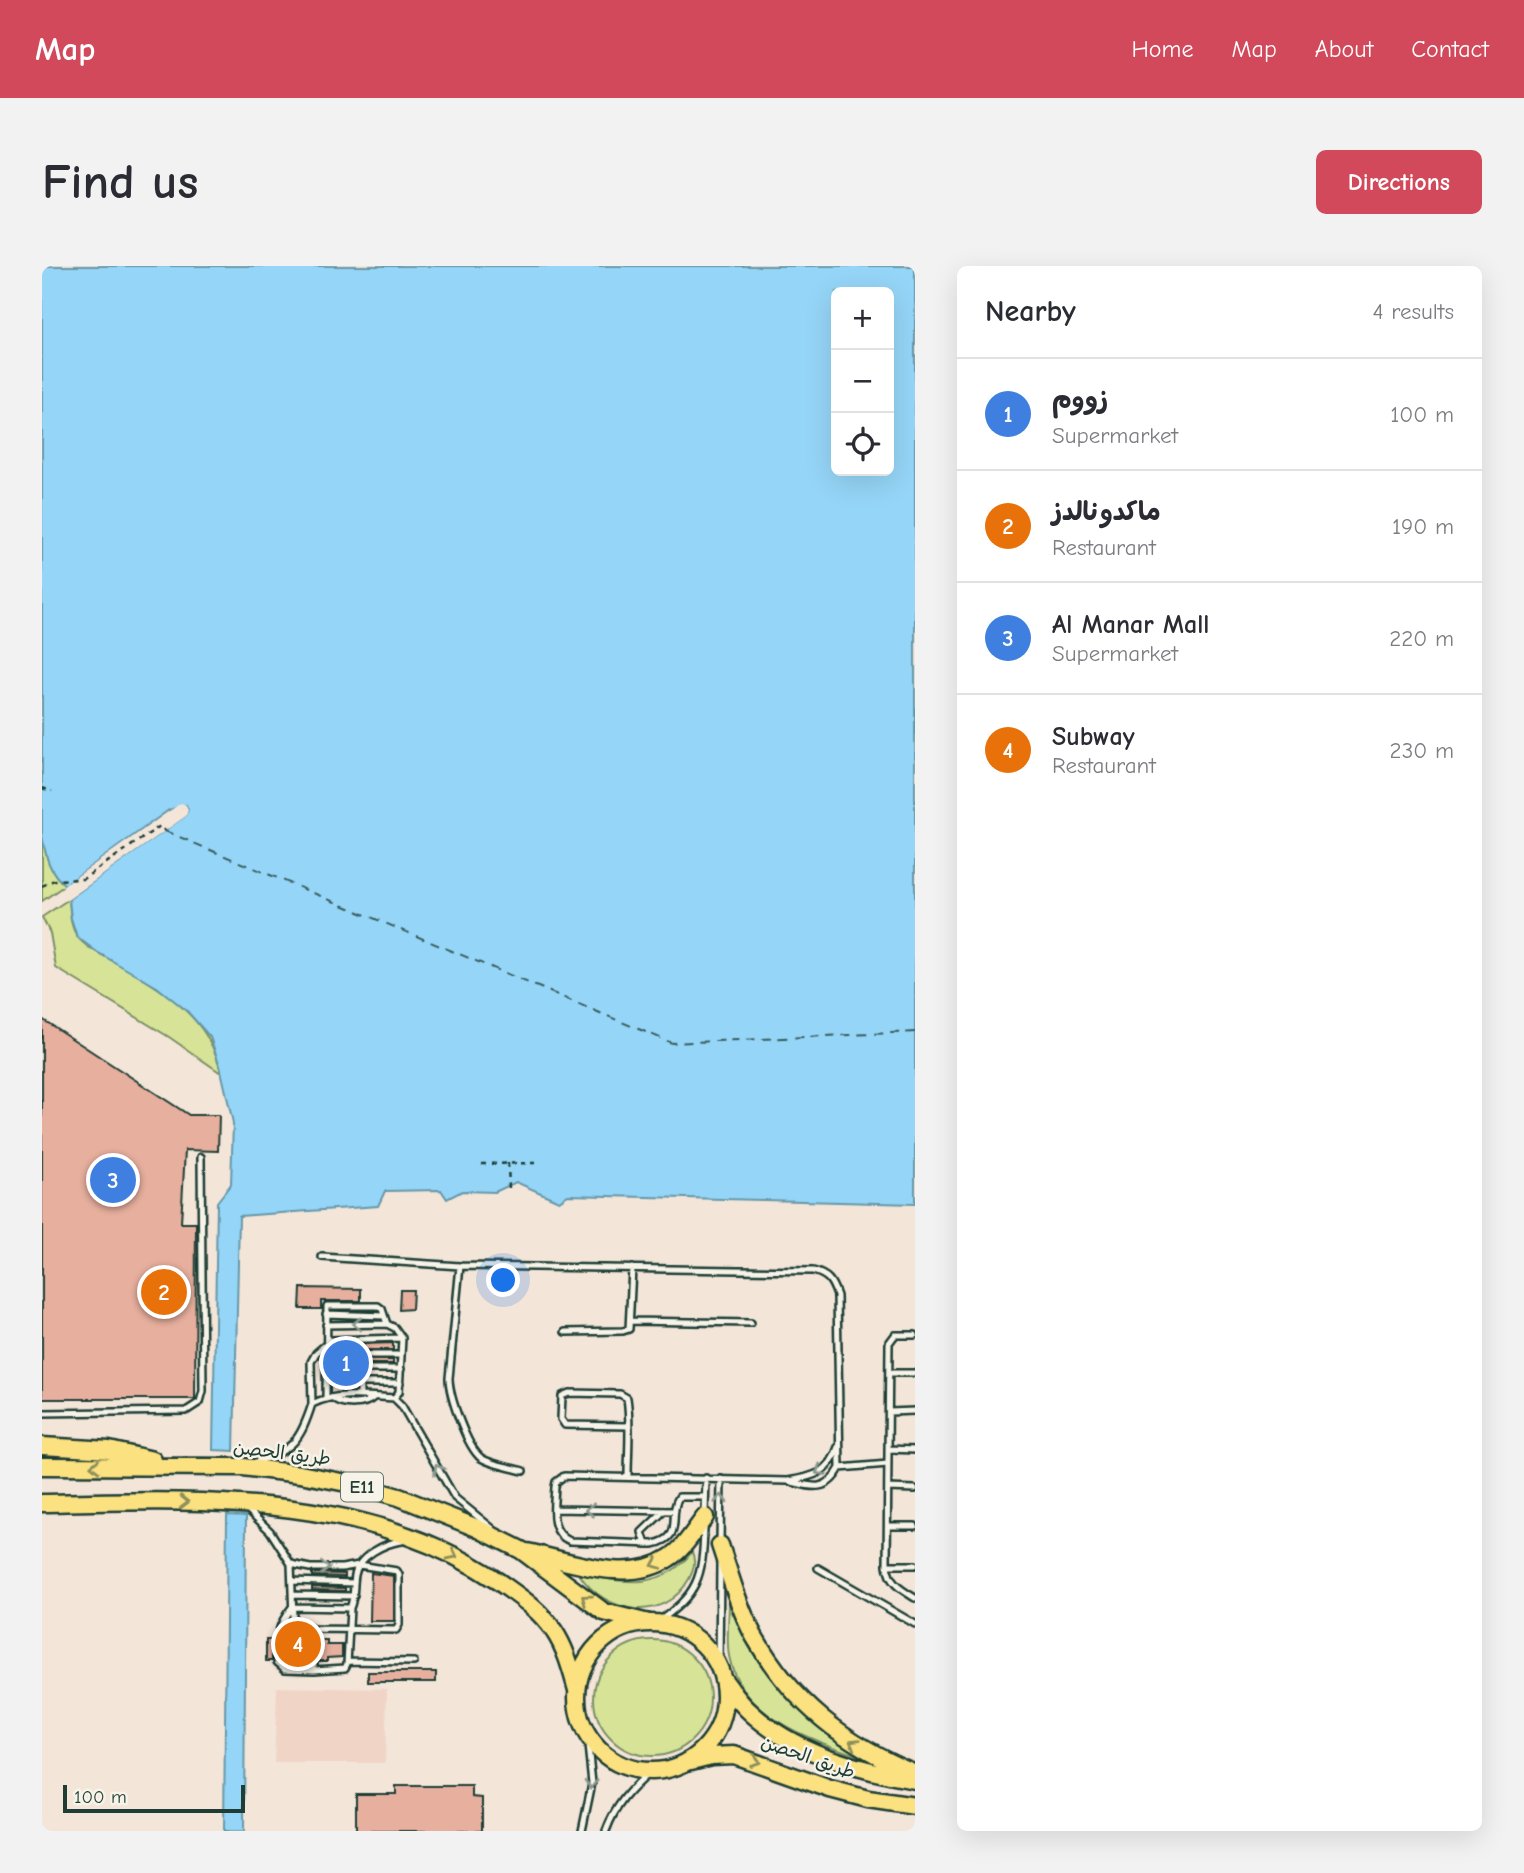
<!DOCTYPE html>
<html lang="en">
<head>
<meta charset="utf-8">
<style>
  :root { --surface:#fff; --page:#f2f2f3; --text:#2b2b33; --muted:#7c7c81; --line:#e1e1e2; --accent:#d1495b }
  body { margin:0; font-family:"Comic Neue","Playpen Sans Arabic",sans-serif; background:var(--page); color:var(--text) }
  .controls { position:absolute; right:21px; top:21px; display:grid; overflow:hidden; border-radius:10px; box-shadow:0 7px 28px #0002 }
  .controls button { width:63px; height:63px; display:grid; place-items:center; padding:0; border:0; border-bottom:2px solid var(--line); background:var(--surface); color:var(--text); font:35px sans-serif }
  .scale { position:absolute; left:21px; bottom:18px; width:182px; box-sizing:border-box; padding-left:7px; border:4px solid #1f3d34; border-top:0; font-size:19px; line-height:24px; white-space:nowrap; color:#1f3d34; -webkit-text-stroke:5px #f7f3e8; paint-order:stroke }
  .you { position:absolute; left:462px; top:1015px; width:24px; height:24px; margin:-18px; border:5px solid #fff; border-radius:50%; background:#1a73e8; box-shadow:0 0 0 10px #1a73e833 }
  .badge { display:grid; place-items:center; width:46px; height:46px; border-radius:50%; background:var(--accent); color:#fff; font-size:23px; font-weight:700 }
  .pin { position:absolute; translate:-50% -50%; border:4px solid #fff; box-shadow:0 2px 7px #0006 }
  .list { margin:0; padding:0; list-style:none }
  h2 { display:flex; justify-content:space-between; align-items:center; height:91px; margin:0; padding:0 28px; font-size:30px }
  h2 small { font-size:23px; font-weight:400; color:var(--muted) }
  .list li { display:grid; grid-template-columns:46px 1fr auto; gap:21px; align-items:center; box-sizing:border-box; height:112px; padding:0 28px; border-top:2px solid var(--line) }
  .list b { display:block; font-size:26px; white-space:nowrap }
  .list p { margin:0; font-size:23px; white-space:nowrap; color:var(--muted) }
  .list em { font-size:23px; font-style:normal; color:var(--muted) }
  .icon { flex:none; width:38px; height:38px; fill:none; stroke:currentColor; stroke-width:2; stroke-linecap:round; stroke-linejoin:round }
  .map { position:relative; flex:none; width:873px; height:1565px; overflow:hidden; border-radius:10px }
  header { display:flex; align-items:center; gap:42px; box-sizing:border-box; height:98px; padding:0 35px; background:var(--accent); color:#fff }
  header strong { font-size:33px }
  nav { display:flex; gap:38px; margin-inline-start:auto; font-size:24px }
  .intro { display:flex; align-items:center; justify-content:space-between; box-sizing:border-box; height:168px; padding:0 42px }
  h1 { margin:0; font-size:49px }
  .button { padding:18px 32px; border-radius:10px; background:var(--accent); color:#fff; font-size:24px; font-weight:700 }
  main { display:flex; gap:42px; padding:0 42px }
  aside { flex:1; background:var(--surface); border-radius:10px; box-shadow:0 7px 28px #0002 }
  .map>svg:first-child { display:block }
  .built { fill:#f0d5c7 }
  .green { fill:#d7e497; stroke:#7b9066; stroke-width:2 }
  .water { fill:#95d5f7; stroke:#6698a9; stroke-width:2; fill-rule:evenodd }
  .pier { fill:#f4e5d9 }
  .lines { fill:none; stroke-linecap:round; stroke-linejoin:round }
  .ferry { stroke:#375b5b; stroke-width:2; stroke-dasharray:9 7; stroke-linecap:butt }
  .building { fill:#e7af9d; stroke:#1f3d34; stroke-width:2 }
  .lane-casing { stroke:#1f3d34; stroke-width:10 }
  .primary-casing { stroke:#1f3d34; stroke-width:21 }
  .path { stroke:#1f3d34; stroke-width:2.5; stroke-dasharray:5 5; stroke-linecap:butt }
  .lane { stroke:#f7f3e8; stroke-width:5 }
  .primary { stroke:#fbe180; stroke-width:16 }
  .oneway { stroke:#8b988e }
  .oneway2 { stroke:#8d8f5a }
  .labels { text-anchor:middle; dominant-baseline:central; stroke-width:5; stroke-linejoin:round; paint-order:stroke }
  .shield { fill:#f7f3e8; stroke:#60746a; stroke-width:2 }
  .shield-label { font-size:18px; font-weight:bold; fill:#1f3d34 }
  .street-label { font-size:19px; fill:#1f3d34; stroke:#f7f3e8 }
</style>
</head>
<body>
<header>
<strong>Map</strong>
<nav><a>Home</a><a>Map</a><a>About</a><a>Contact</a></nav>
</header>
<div class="intro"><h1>Find us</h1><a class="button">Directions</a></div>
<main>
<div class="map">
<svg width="873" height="1565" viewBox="0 0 873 1565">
  <rect width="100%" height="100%" fill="#f4e5d9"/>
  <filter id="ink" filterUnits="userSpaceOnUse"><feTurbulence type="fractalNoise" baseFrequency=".0143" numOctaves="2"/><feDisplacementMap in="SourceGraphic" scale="14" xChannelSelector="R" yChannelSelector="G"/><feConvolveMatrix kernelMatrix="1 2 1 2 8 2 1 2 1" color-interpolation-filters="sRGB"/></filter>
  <g filter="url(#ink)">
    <path class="built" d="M235 1421 345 1423 343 1497H232Z"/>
    <path class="green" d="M0 569C4 590 6 605 23 619L0 635Z
      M27 633C28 645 28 660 35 670 43 682 62 690 75 697 121 724 168 751 179 807L127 771 14 702 8 667 0 651Z
      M650 1286C654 1295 652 1304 647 1313 622 1358 564 1349 537 1308 581 1316 619 1326 650 1286Z
      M692 1335C717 1411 751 1447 817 1490 767 1474 698 1449 687 1390 684 1373 687 1353 687 1336Z
      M552 1432a58 58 0 1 1 116 0a58 58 0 1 1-116 0Z"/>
    <path class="water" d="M0 0H873V938L526 929 517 935 474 916 453 926 420 925 405 933 399 924 343 925 336 940 197 950 192 1185 171 1184 175 936 189 918 191 857 178 800 168 771 145 745 115 721 55 686 35 671 29 652 27 633 143 550 146 544 144 539 127 544 23 619C6 605 4 590 0 569ZM794 26H847V205H794Z
      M185 1249 204 1250 202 1565H182Z"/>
    <path class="pier" d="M139 537 144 539 146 544 144 550 24 635 25 630 141 548V541L129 547 25 622 20 621Z"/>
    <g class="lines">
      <path class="ferry" d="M123 565 630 777 873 766"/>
    </g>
    <path class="building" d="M0 753 147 849H177L176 885 143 884 139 957H154L153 1133H0Z
      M259 1022 319 1023V1035H279V1043H258Z
      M358 1024H371L370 1043 357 1044Z
      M351 1077V1084H322V1078Z
      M312 1079V1109L289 1111 290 1098H297L296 1084H312Z
      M323 1094H351V1098H323Z
      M270 1307 303 1308V1311L270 1310Z
      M329 1307 352 1310V1355H328Z
      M270 1321 303 1322V1325L270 1324Z
      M224 1374H230V1395H224Z
      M241 1374H266L267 1394H241Z
      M277 1374H285V1379H300V1391L285 1392V1395H277Z
      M326 1406H394V1416H326Z
      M354 1520H430V1531L440 1532V1565H314V1528H354Z"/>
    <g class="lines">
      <defs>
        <path id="lane" d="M280 991 418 1000 771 1005C786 1009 790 1015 795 1030L798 1202C785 1227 769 1221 746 1215
          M418 1000 407 1112C407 1130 425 1181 439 1192 450 1199 468 1201 481 1205
          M284 1048 342 1050
          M589 1055 709 1057
          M284 1059 345 1058
          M523 1066 581 1065 587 1063 590 1002
          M873 1069H853L847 1077 845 1299C847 1317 858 1323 873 1332
          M317 1073 318 1130
          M317 1089H359
          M317 1103H359
          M847 1107H873
          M318 1117H358
          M284 1132 285 1040H336L340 1043 345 1058 353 1062 360 1072
          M291 1132C301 1140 323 1140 332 1131
          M270 1138 269 1096 274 1087 289 1074 360 1072 357 1126 352 1132
          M847 1146 873 1145
          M0 1147 144 1145 158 1136 161 1125 159 891
          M586 1160 523 1159 519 1153 520 1130 527 1127 578 1128 585 1132C589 1157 586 1185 586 1211
          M846 1183 873 1184
          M211 1197C250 1185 258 1176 270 1138 294 1126 326 1130 352 1132L360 1140 413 1232 451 1263
          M798 1202 846 1198
          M846 1222 873 1223
          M663 1231H637C625 1249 644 1272 611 1278L528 1275C506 1266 512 1241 513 1221L514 1216 522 1210 746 1215C771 1211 788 1207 796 1181
          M204 1242 228 1265 249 1298 251 1352 255 1358 271 1363 354 1364 357 1359V1309L355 1305 317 1299 300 1302H268L249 1298
          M512 1243 633 1245
          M663 1248 664 1212
          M846 1260H873
          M678 1277 679 1213
          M604 1278 600 1266 622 1245
          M845 1299H873
          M776 1302 873 1358
          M250 1315 312 1317
          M250 1329 312 1330
          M613 1358C656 1328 661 1313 662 1261
          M271 1363 272 1404 303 1402 305 1398 308 1342
          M305 1395 372 1396
          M677 1400 678 1298
          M272 1404 243 1403 235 1396C235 1372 234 1361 250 1341L308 1342C313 1331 311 1320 313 1309 316 1290 343 1277 360 1275
          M540 1565 550 1517 545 1470
          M564 1565C573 1540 588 1523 608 1506"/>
        <path id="primary" d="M0 1180 67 1184 111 1194
          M0 1200 201 1201 258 1208 310 1218 357 1231 435 1262 479 1284 562 1346 607 1357
          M0 1237C154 1234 324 1225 457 1316 478 1331 497 1343 512 1365 524 1383 529 1403 535 1424
          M678 1279C688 1309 697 1342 712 1370 750 1437 803 1478 873 1507
          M485 1286C529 1295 586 1319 627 1292 642 1283 652 1265 663 1251
          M535 1431a74 74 0 1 1 148 0a74 74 0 1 1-148 0Z
          M681 1413C689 1423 696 1435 705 1443 749 1486 815 1504 873 1514
          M649 1495 669 1490 692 1489 788 1523 826 1533 873 1540"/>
      </defs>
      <use href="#lane" class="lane-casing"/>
      <use href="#primary" class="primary-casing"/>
      <path class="path" d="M0 522 10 525
        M0 620 12 614 41 613 118 560 123 565
        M466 897 467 924
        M439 898 493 897"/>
      <use href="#lane" class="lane"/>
      <use href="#primary" class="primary"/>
    </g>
    <defs><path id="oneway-chevron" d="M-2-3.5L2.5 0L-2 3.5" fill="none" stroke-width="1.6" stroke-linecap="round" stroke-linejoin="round" transform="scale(1.75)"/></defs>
    <g class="oneway">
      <use href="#oneway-chevron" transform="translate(315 1058) rotate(180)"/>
      <use href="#oneway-chevron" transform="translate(396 1203) rotate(-121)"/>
      <use href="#oneway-chevron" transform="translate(778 1205) rotate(148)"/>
      <use href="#oneway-chevron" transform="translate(679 1233) rotate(-89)"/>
      <use href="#oneway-chevron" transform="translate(548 1244) rotate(-179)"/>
      <use href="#oneway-chevron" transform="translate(283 1302)"/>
      <use href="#oneway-chevron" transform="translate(549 1518) rotate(92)"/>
    </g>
    <g class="oneway2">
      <use href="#oneway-chevron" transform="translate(53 1200) rotate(180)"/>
      <use href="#oneway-chevron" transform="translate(142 1236) rotate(1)"/>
      <use href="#oneway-chevron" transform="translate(411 1289) rotate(26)"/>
      <use href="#oneway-chevron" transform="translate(614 1298) rotate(157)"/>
      <use href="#oneway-chevron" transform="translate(544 1333) rotate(-144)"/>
      <use href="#oneway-chevron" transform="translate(812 1477) rotate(-149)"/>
      <use href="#oneway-chevron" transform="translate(713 1495) rotate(18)"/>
    </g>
  </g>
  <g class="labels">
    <rect class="shield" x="299" y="1206.5" width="42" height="29" rx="5"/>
    <g class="shield-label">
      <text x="320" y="1221">E11</text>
    </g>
    <g class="street-label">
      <text transform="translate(240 1187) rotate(7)">طريق الحصن</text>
      <text transform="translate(766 1491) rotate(19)">طريق الحصن</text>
    </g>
  </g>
</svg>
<div class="controls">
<button>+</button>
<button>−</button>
<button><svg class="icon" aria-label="locate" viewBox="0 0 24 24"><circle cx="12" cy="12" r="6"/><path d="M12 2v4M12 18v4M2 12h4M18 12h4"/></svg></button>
</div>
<div class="scale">100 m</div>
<div class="you"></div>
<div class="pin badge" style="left:304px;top:1097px;background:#3f7fe0">1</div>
<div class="pin badge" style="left:122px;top:1026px;background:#e8710a">2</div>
<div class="pin badge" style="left:71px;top:914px;background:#3f7fe0">3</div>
<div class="pin badge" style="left:256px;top:1378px;background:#e8710a">4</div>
</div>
<aside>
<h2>Nearby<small>4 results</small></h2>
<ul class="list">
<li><span class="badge" style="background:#3f7fe0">1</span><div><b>زووم</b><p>Supermarket</p></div><em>100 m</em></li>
<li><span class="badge" style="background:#e8710a">2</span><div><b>ماكدونالدز</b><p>Restaurant</p></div><em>190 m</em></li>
<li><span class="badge" style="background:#3f7fe0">3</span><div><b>Al Manar Mall</b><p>Supermarket</p></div><em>220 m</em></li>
<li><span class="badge" style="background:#e8710a">4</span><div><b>Subway</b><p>Restaurant</p></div><em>230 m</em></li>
</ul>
</aside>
</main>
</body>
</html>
